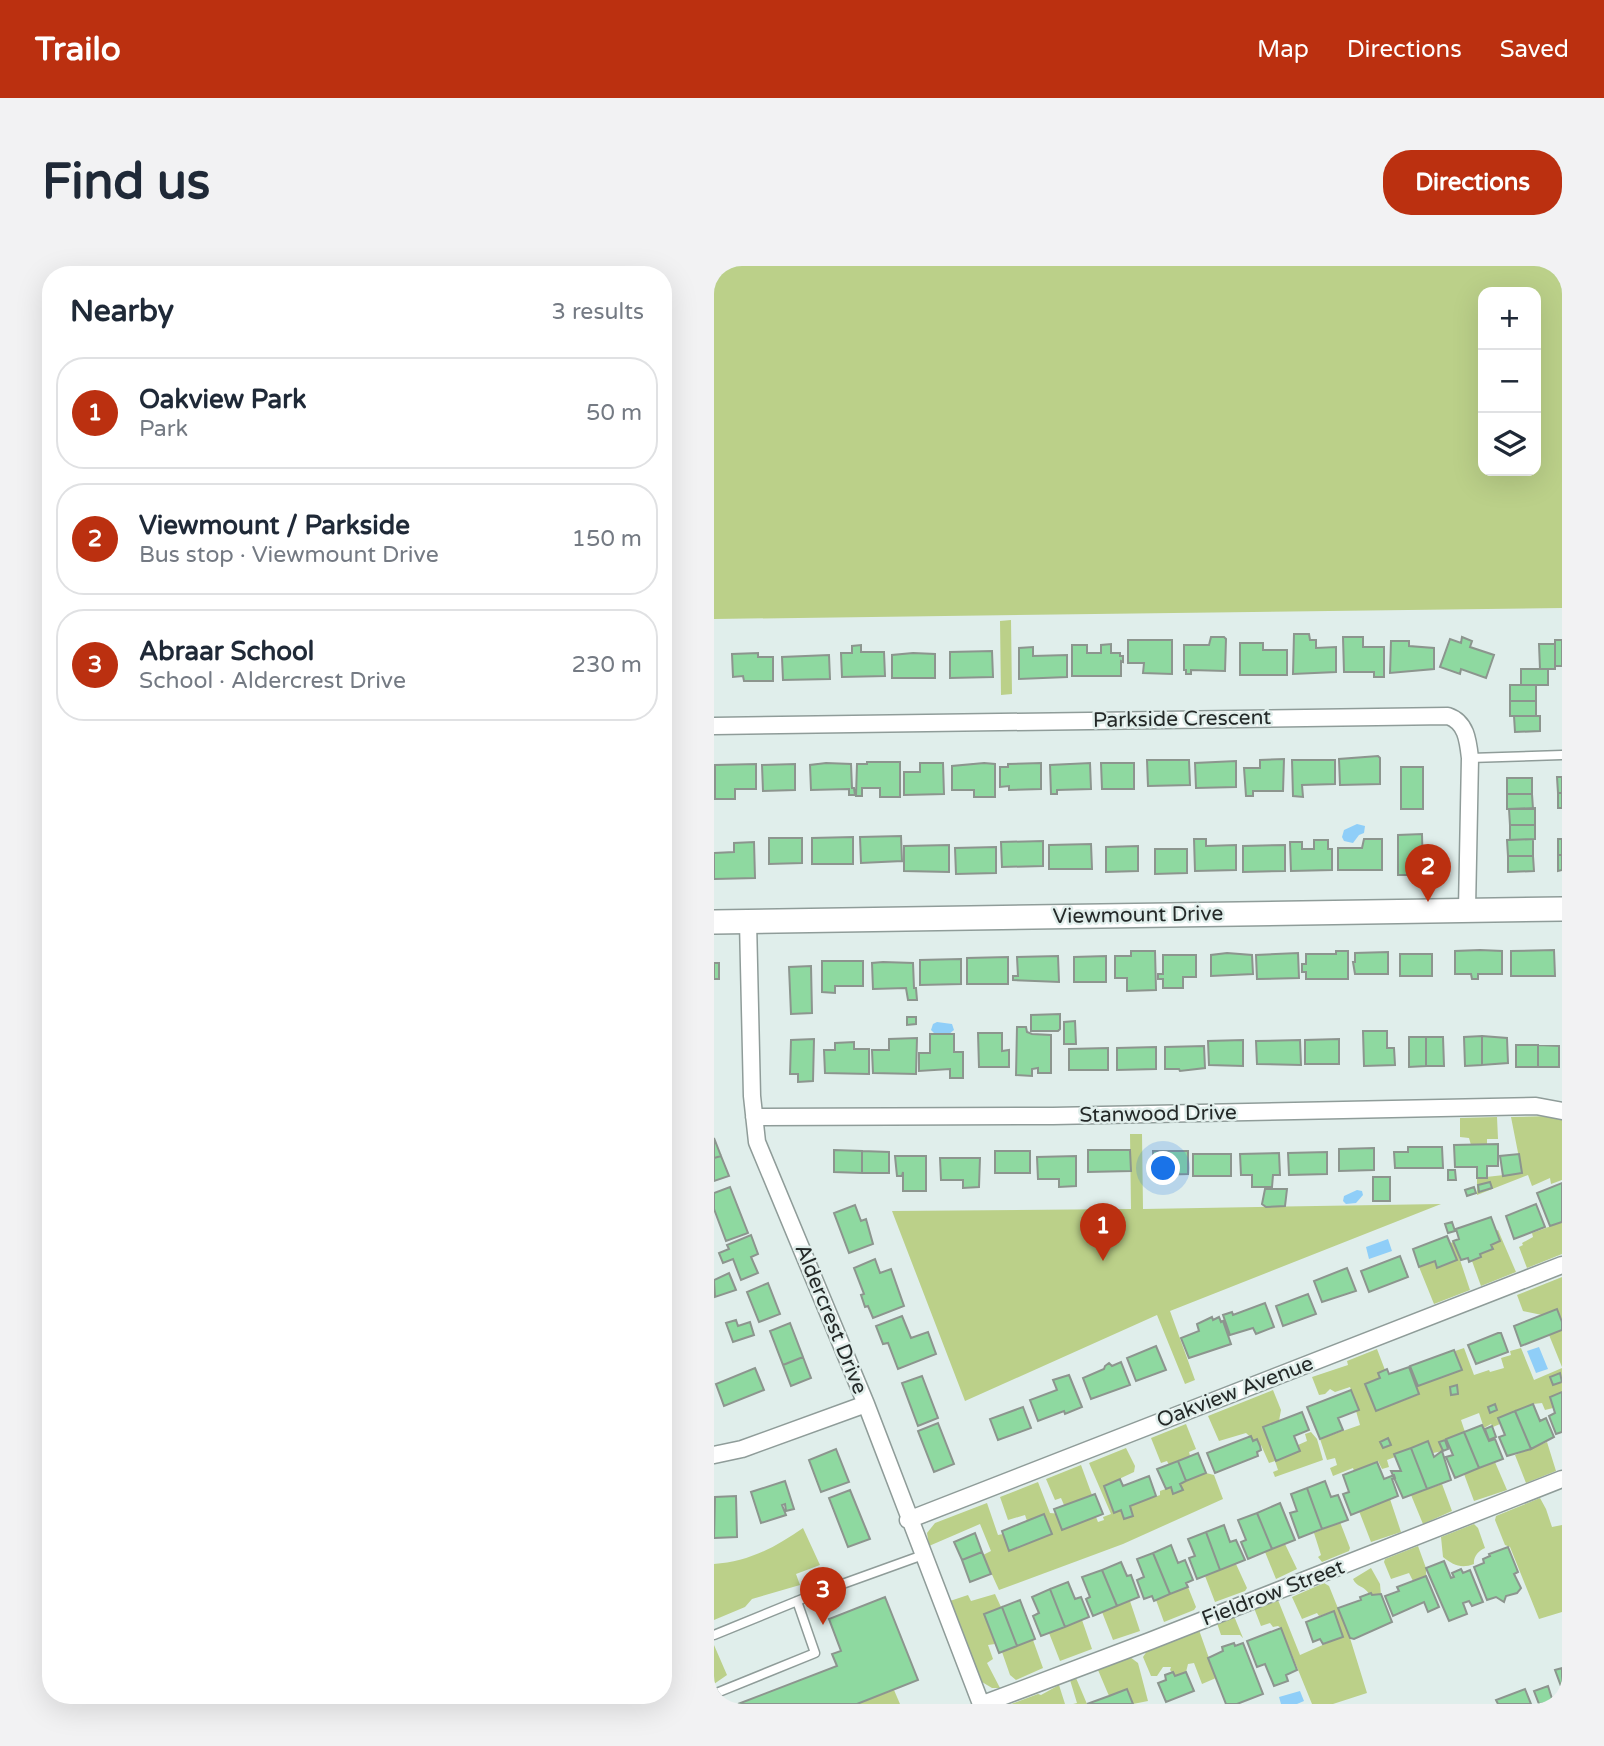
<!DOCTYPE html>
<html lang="en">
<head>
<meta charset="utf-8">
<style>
  :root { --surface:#fff; --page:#f2f2f3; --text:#1f2937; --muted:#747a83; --line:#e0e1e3; --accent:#bb3010 }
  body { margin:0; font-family:"Varela Round",sans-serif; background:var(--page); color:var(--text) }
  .controls { position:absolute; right:21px; top:21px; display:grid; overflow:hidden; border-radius:14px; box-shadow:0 7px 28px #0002 }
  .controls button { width:63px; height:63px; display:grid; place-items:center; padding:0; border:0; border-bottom:2px solid var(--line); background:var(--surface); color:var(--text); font:35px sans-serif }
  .you { position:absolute; left:450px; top:903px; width:24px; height:24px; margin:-18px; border:5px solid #fff; border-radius:50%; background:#1a73e8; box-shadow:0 0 0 10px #1a73e833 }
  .badge { display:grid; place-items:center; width:46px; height:46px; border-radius:50%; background:var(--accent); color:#fff; font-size:23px; font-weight:700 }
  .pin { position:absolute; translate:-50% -58px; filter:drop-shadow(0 2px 4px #0008) }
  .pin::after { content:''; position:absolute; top:37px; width:24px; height:21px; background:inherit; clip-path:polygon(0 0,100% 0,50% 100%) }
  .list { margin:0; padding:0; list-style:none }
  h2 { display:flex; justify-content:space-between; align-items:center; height:91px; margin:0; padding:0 28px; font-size:30px }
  h2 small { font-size:23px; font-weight:400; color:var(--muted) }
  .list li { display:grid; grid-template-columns:46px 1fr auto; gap:21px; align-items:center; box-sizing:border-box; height:112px; margin:0 14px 14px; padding:0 14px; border:2px solid var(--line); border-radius:28px }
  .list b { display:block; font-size:26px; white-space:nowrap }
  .list p { margin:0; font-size:23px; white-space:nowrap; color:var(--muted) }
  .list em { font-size:23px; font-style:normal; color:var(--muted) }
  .icon { flex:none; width:38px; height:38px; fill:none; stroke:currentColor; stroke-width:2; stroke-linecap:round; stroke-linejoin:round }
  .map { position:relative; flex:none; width:848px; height:1438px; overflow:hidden; border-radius:28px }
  header { display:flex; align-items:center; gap:42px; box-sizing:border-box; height:98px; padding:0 35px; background:var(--accent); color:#fff }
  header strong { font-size:33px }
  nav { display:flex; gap:38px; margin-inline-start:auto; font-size:24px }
  .intro { display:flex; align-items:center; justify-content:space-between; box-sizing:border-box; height:168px; padding:0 42px }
  h1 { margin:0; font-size:49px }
  .button { padding:18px 32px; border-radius:28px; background:var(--accent); color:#fff; font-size:24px; font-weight:700 }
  main { display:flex; gap:42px; padding:0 42px }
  aside { flex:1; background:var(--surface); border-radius:28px; box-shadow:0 7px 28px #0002 }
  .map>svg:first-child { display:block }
  .green { fill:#bbd089; fill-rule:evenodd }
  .water { fill:#8fcef8 }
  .building { fill:#8ed9a0; stroke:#8c958e; stroke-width:2 }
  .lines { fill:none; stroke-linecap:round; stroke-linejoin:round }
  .lane-casing { stroke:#8f9c99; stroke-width:11 }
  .street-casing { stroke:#8f9c99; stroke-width:19 }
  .secondary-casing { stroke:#8f9c99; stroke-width:26 }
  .lane { stroke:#fff; stroke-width:8 }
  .street { stroke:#fff; stroke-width:16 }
  .secondary { stroke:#fff; stroke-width:23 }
  .labels { text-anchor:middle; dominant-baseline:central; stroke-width:5; stroke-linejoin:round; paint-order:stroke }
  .street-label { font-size:21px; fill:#242928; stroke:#e0eeeb }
</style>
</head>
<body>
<header>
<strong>Trailo</strong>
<nav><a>Map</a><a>Directions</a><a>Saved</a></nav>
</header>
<div class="intro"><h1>Find us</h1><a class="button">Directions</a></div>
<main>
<aside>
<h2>Nearby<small>3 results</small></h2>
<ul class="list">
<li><span class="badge">1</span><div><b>Oakview Park</b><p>Park</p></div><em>50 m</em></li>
<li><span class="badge">2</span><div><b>Viewmount / Parkside</b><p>Bus stop · Viewmount Drive</p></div><em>150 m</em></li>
<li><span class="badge">3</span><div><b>Abraar School</b><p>School · Aldercrest Drive</p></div><em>230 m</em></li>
</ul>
</aside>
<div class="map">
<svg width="848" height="1438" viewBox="0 0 848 1438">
  <rect width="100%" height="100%" fill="#e0eeeb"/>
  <path class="green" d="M0 0H848V342L0 353ZM769 26H822V205H769Z
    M297 354 298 428 287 429 286 355Z
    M837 850 848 852V914L837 918 836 912 818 920 814 909 763 929V912L808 907 797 851Z
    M783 851 784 873H773V878L757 879 755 872 746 871V852Z
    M416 868H428L429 943 727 938 456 1045 481 1114 471 1118 443 1049 251 1135 178 945 417 943Z
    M848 956V988L813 1002 805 981 809 979 808 977 819 971 818 967Z
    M784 964 802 1006 767 1020 758 995 766 988 779 983 777 979 786 975 782 965Z
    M740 976 756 1024 720 1038 705 1001 721 995 724 1002 742 994 736 977Z
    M848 1011V1056L842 1043 828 1049 809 1045 803 1029Z
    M848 1064V1101L835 1069Z
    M750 1082 760 1109 775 1104 776 1106 790 1102 787 1092 797 1089 796 1085 807 1082 820 1114 848 1102V1126L836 1131 839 1142 831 1144 828 1137 819 1138 784 1152 786 1158 779 1161 777 1158 770 1162 765 1147 747 1154 751 1166 725 1176 729 1185 719 1187 714 1175 681 1188V1191L673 1194 675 1201 668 1203 664 1195 640 1205 639 1202 619 1210 616 1202 623 1199 621 1192 613 1194 606 1173 646 1159 642 1145 644 1144 636 1121 621 1126 616 1123 611 1128 605 1129 598 1111 634 1099 633 1095 663 1083 671 1104 666 1112 651 1118 662 1145 704 1129 702 1121 747 1104 741 1085Z
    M559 1124 567 1144 565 1155 549 1161 562 1194 585 1185 584 1179 593 1175 591 1168 597 1166 603 1173 609 1194 561 1211 559 1206 564 1204 561 1195 555 1197 547 1179 546 1180 532 1167 505 1175 494 1150Z
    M472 1158 482 1183 475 1186 476 1190 455 1199 453 1195 447 1197 437 1172Z
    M833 1176 842 1205 812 1217 801 1189Z
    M412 1182 421 1200 420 1206 390 1220 400 1247 407 1244 410 1253 419 1249 416 1240 446 1229V1225L457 1221 459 1227 468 1223 466 1218 492 1207 500 1209 509 1233 409 1278 285 1324 269 1289 277 1285 266 1258 215 1280 213 1267 221 1257 273 1237 284 1269 289 1268 295 1285 338 1268 330 1249 313 1255 311 1249 294 1254 286 1231 324 1216 336 1247 382 1251 384 1256 390 1254 389 1251 397 1248 375 1197Z
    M781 1196 793 1224 760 1235 750 1208Z
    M367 1199 378 1229 350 1239 347 1232 341 1234 332 1213Z
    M728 1218 738 1245 709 1258 697 1229Z
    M826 1232 832 1243 838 1261 848 1259V1346L825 1353 796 1281 791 1279 781 1254 782 1250Z
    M676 1233 687 1266 657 1276 645 1245Z
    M626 1256 636 1282 635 1285 608 1296 604 1291 607 1289 600 1267Z
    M760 1258 764 1262 771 1282C765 1284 759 1291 760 1298 747 1303 739 1299 729 1291L727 1271Z
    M89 1262 106 1299 82 1308 86 1319 38 1333 31 1341 0 1354V1298C34 1296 62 1281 89 1262Z
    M571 1278 583 1303 562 1313 551 1286Z
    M704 1280 712 1302V1310L699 1315 695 1307 677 1313 670 1296 671 1293Z
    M522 1298 533 1322 531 1325 501 1336 491 1310Z
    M657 1302 666 1318 667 1329 655 1328C651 1320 642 1321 639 1313Z
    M610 1317 615 1320 636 1372 653 1427 619 1438H598L567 1362 564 1360 559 1361 556 1357 547 1360 540 1342 564 1334 586 1389 629 1370 620 1345 605 1350 603 1347 588 1353 578 1331Z
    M474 1321 482 1341 480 1344 450 1356 442 1334Z
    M281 1328 287 1341 270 1349 281 1378 274 1379 279 1393 273 1397 286 1422H278L268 1416 236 1335 254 1329 257 1335Z
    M416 1335 426 1365 399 1374 388 1346Z
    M520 1350 529 1372 526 1369H507L503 1357Z
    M368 1354 378 1383 346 1395 335 1367Z
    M485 1364 502 1412 488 1418 480 1397 474 1398 472 1406 461 1410 456 1404 457 1401H449L443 1410H437L429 1391 433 1385Z
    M319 1374 329 1402 302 1414 296 1409 288 1386Z
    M0 1379 13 1409 0 1418Z
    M416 1391 424 1397 434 1435 419 1438 413 1423 395 1430 384 1404Z
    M362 1412 373 1438H359L363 1437 356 1414Z
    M345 1419 351 1438H297L324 1428 327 1429Z
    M180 1424 186 1438H143Z"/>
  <path class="water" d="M643 558 651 560 650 567 645 569 639 577 630 575 628 571 630 564Z
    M223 756 238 758 240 764 235 768 222 769 217 764 219 758Z
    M643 924 648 925 649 929 642 937 632 938 629 935 630 930Z
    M674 973 678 985 655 993 652 981Z
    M825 1081 834 1103 822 1107 813 1085Z
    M586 1425 590 1435 583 1438H567L565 1431Z"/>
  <path class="building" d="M580 368H595L596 374H602V382L622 381V406L579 408Z
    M497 371H510L512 373 511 405 477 404V408H472V404H470V379H495Z
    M629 371H649V381H670V411H660V406H630Z
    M748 371 758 375 756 381 780 389 772 412 747 403 746 408 726 401 736 373 747 377Z
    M414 374H458V408L429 407 430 397H414Z
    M841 374H848V400H841Z
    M677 375H695V380L720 382V403L676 407Z
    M526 377H549V384H573V409H526Z
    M397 378V387H406V390H409V396L407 395V410H358V379H373V387H387V379Z
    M825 378H841V403H826Z
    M147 379V386H170L171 410 128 411 127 387H138V380Z
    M319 381V390L353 389V411L305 413V382Z
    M278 385 279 411 236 412V386Z
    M44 387V391H59V415H30L29 410 19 411 18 388Z
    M199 387 221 388V412H178V389Z
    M115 389 116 413 69 414 68 391Z
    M807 403H834V419H807Z
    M796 419H822V435H796Z
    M796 435H822V450H796Z
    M800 450H826V465L801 466Z
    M664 490 666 492V518L626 519 625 493Z
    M570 493 569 525H539V530H532L530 502H546V494Z
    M433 494H475L476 519 434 520Z
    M578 494H621V518L588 519 589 531 579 530Z
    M522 495V521L482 522 481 497Z
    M153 496H186V531H166V522H148V530H142L143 498H153Z
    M112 497 137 498 138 522H140L141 529H135V523L97 524 96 499Z
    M206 497H229L230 528 190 529V506H206Z
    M270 497 281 498V531H260V524H238V500Z
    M327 497V523L295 524V520L286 521V501H294V498Z
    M376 497 377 523 343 524V528H337L336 499Z
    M387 497H420V523H388Z
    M42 498V523H21V533H1V499Z
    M81 498V524L49 525 48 499Z
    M687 501H709V543H687Z
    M843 511H848V527H844Z
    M793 512H818V528H793Z
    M844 527H848V542H844Z
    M793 528H818L819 543H793Z
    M821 542V559H796L795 543Z
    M796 559H821V573L796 574Z
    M708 568 709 609H684V569Z
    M187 570 188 595 147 597 146 571Z
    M139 571V598H98V572Z
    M55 572H88V597L55 598Z
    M480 573H492V580L522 579V604L481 605Z
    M650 573H668V604H624V582H648Z
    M819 573V590H794L793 574Z
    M844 573H848V589H844Z
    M600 574H614V583H618V604L577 605 576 576H588V583H600Z
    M329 575V600L288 601 287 576Z
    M40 576 41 612 0 613V587L20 586V577Z
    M377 578 378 603H335V579Z
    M235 579V606L190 605V580Z
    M571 579V605L529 606V580Z
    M424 580V605L392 606V581Z
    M282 581V607L242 608 241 582Z
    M441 583H473V607L441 608Z
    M844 589H848V604L844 605Z
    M794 590H819L820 605 794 606Z
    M766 684 788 685V708H764V713H758L757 708H741V685Z
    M840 684 841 710H797V685Z
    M417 685H441L442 724 413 725V712H401V690H417Z
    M622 685H634V713H592V706H588V698H592V688H622Z
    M674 686V708H641L639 696H641V687Z
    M513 687 538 689 539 708 497 710V689Z
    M584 687 585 712 543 713 542 689Z
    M686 688H718V710H686Z
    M449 689H482V711H469V722H449V713H444V708H449Z
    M344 690 345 716 299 714V710H304L303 691Z
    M392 690V716H360V691Z
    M294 691V718H253V692Z
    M247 693V718L206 719V694Z
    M108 695H149V720H121V727L108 726Z
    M169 696 199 697 200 722H202L203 734H194L192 722 159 723 158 697Z
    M0 697H5V713H0Z
    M97 700 98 747 77 748 75 701Z
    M346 748V763L344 765H317V749Z
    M193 751H202V758L193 759Z
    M361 755 362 778H350V756Z
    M303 761H312L313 766 318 768 337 769V807H324V802L318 803V810L302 809Z
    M649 765H673V782H680L681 799 650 800Z
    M264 767H288V785L295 784V801H265Z
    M216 768H240V786H249V812H236V803L205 805V787H216Z
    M768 770 793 772 794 797 768 799Z
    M768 770V799L751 800 750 771Z
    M695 771H712V800L695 801Z
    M712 771H729L730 800H712Z
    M203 772 202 808 159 807 158 784H175V773Z
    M100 773 99 815 84 816V808H76L77 774Z
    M625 773V798H591V774Z
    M529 774V800L495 799 494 775Z
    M586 774 587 799 543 798 542 775Z
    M140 776V783H155V808L111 807 110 784H121V777Z
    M802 779H824V801H802Z
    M824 779 845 780V801H824Z
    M490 780 491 802 466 805 465 803H451V781Z
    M442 781V803L403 804V782Z
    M394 782V804H355V783Z
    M0 872 7 890 0 892Z
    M784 878V900H773V912H763V901H741L740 879Z
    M694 881H728L729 902H681L680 886H694Z
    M660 882V904L625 905V883Z
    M120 884 148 885V907L120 906Z
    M374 884H416L417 905 374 906Z
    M148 885 175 886V907H148Z
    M281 885H316V907H281Z
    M439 885H474V908L440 909Z
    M613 886V908L575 909 574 887Z
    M565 887 566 909H559L558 921H538V909H527L526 888Z
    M479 888H517V910H479Z
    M805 888 808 907 789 910 786 890Z
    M7 890 15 910 0 915V892Z
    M181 890H212V925H189V906L188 910H183Z
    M362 890V920L345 921V913H324L323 891Z
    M226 892H266L265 921 249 922V914H227Z
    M734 904H741L742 914H734Z
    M659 911H676V935H659Z
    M776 916 778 922 765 926 764 919Z
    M848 917V956L836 960 823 927Z
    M16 921 34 967 12 975 0 943V927Z
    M760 921 762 927 753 930 751 924Z
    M551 923H573L571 940 552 941 548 938Z
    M822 938 831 961 800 973 792 950Z
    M141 939 147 955 152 953 159 978 135 987 120 947Z
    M777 951 786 975 777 979 779 983 766 988 767 991 755 996 754 992 747 994 739 975 745 973 742 963Z
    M738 956 741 965 734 967 731 958Z
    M37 969 44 988 37 991 44 1007 27 1014 19 993 9 997 5 987 15 983 13 979Z
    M733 970 743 994 723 1002 721 995 705 1001 699 983Z
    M686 990 694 1011 655 1026 647 1005Z
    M161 993 166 1007 177 1003 190 1040 159 1052 154 1040 151 1041 147 1029 150 1028 140 1002Z
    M633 1002 642 1025 608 1036 600 1015Z
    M15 1007 22 1024 1 1031 0 1014Z
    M54 1017 66 1048 45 1056 33 1026Z
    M594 1028 602 1048 569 1060 562 1040Z
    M551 1037 560 1061 542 1068 539 1062 516 1069 509 1049 518 1046 519 1049Z
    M843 1043 848 1056V1064L807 1080 800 1060Z
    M188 1050 197 1072 214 1066 222 1088 184 1103 174 1077 169 1078 162 1060Z
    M498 1051 499 1054 505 1051 507 1056 509 1055 517 1078 475 1092 467 1072 485 1065 483 1058Z
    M22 1054 24 1060 36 1056 40 1069 19 1076 12 1057Z
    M76 1057 89 1091 69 1099 56 1065Z
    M784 1067H787L794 1086 762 1098 754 1079Z
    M442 1080 452 1104 422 1115 413 1092Z
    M740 1084 748 1104 704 1120 696 1100Z
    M89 1091 97 1112 77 1120 69 1099Z
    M407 1096 416 1119 377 1133 369 1112 390 1103 391 1100 395 1097 398 1100Z
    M695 1101 705 1128 662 1145 651 1118 666 1112 664 1107 673 1103 675 1108Z
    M41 1102 50 1124 10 1140 2 1118Z
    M846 1107 848 1116 839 1119 836 1111Z
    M355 1109 368 1141 351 1148 350 1145 324 1155 316 1134 343 1124 339 1114Z
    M208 1110 224 1152 204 1160 188 1117Z
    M743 1119 744 1128 737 1129 736 1121Z
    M637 1124 645 1144 624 1152 629 1164 606 1173 593 1141Z
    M848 1126V1166L842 1168 835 1150 841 1147 836 1131Z
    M781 1138 783 1144 776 1147 774 1141Z
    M819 1138 826 1155 832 1152 840 1171 817 1183 801 1145Z
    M309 1141 317 1162 284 1174 276 1153Z
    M801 1145 817 1183 793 1190 785 1171 791 1169 784 1152Z
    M588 1146 595 1164 580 1170 586 1185 562 1195 549 1161Z
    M224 1157 240 1198 220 1206 204 1165Z
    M768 1159 775 1175 781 1173 789 1193 765 1202 750 1166Z
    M778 1160 782 1171 775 1174 771 1163Z
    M750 1166 765 1202 741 1212 732 1191 739 1189 732 1173Z
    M537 1170 539 1175 543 1173 546 1180 547 1184 543 1186 544 1190 501 1207 493 1187Z
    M674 1172 677 1179 669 1182 666 1176Z
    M731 1174 734 1183 729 1185 725 1176Z
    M714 1175 720 1191 728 1185 737 1214 713 1223 697 1182Z
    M697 1182 713 1223 689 1232 677 1205H687L680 1188Z
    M122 1183 135 1216 107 1226 95 1194Z
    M484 1187 492 1207 472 1215 464 1195Z
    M464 1195 472 1215 466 1218 469 1224 459 1228 457 1221 452 1223 443 1203Z
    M663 1196 670 1213 680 1209 681 1212 678 1213 684 1230 637 1249 629 1228 635 1226 629 1209Z
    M435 1210 442 1230 416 1240 419 1250 410 1253 407 1244 400 1247 390 1220 406 1213 409 1220Z
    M71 1215 80 1243 72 1245 71 1238 68 1239 72 1249 47 1257 37 1226Z
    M611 1215 617 1231 624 1229 634 1254 608 1263 593 1222Z
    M593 1222 608 1263 585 1272 576 1247 583 1245 577 1228Z
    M136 1224 156 1273 134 1281 115 1232Z
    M381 1228 389 1248 348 1264 340 1243Z
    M22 1230 23 1271 0 1272 1 1231Z
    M566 1237 581 1274 558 1283 543 1247Z
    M543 1247 558 1283 534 1293 527 1276 532 1274 524 1254Z
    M330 1248 338 1268 295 1285 288 1265Z
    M510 1259 516 1276 522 1274 531 1294 506 1304 492 1266Z
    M492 1266 506 1304 483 1313 475 1292 481 1290 474 1273Z
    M261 1267 268 1286 248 1294 240 1276Z
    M457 1279 464 1297 471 1294 479 1314 472 1317 474 1321 456 1328 439 1287Z
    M794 1281 804 1306 800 1308 807 1322 803 1327 792 1330 790 1336 782 1331 773 1334 760 1301 770 1297 769 1293 776 1290 775 1288Z
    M268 1286 277 1308 256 1316 248 1294Z
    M439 1287 456 1328 440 1335 438 1330 430 1333 423 1314 430 1311 423 1293Z
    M730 1295 737 1312 740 1311 738 1307 747 1303 749 1307 756 1304 769 1336 758 1340 755 1335 749 1337 753 1348 735 1355 712 1302Z
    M407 1296 413 1310 417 1309 425 1331 403 1340 388 1304Z
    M388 1304 403 1340 379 1350 372 1333 376 1331 368 1311Z
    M712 1310 725 1341 714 1346 710 1336 679 1350 671 1330 685 1325 683 1321Z
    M354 1316 361 1333 367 1331 375 1351 351 1361 336 1323Z
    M336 1323 351 1361 327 1370 319 1350 325 1347 318 1331Z
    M657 1327 658 1329 667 1328 678 1356 640 1373 636 1372 624 1342 647 1334 646 1331Z
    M171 1331 204 1414 143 1438H24L123 1400 118 1388 127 1385 115 1353Z
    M306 1334 321 1373 303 1380 288 1341Z
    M288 1341 303 1380 285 1387 270 1348Z
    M620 1345 629 1371 609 1378 606 1373 599 1376 592 1356Z
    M567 1362 583 1404 572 1409 574 1415 560 1420 551 1398 543 1401 533 1375Z
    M520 1377 521 1380 529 1377 549 1428 523 1438H512L494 1392 509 1385 508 1381Z
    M848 1402V1423L841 1404Z
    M459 1406 461 1410 472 1406 480 1425 452 1436 444 1417 452 1414 451 1409Z
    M834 1420 839 1436 825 1438 820 1425Z
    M413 1423 419 1438H373L395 1430Z
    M811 1423 817 1438H784L782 1434Z"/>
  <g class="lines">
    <defs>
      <path id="lane" d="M756 492 848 489
        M0 1369 98 1329 209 1289
        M0 1428 101 1387 83 1335"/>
      <path id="street" d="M0 460 734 450C752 456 754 474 756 492L753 643
        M34 655 38 830 43 876 152 1138 267 1438
        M40 851 339 850 822 840 848 845
        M0 1189 28 1183 152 1138
        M194 1254 848 999
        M269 1438 436 1375 848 1213"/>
      <path id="secondary" d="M0 656 848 643"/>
    </defs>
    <use href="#lane" class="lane-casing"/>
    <use href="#street" class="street-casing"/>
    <use href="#secondary" class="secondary-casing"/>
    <use href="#lane" class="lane"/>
    <use href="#street" class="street"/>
    <use href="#secondary" class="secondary"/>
  </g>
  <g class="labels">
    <g class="street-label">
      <text transform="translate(468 453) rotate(-1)">Parkside Crescent</text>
      <text transform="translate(424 649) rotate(-1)">Viewmount Drive</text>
      <text transform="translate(444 848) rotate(-1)">Stanwood Drive</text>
      <text transform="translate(117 1053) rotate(68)">Aldercrest Drive</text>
      <text transform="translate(521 1126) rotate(-21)">Oakview Avenue</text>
      <text transform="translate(559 1327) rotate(-21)">Fieldrow Street</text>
    </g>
  </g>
</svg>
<div class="controls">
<button>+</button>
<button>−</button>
<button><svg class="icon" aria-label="layers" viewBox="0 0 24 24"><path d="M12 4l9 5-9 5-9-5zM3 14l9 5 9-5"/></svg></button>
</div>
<div class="you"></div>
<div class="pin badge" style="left:389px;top:995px">1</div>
<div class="pin badge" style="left:714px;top:636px">2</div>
<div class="pin badge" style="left:109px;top:1359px">3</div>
</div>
</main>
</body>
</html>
